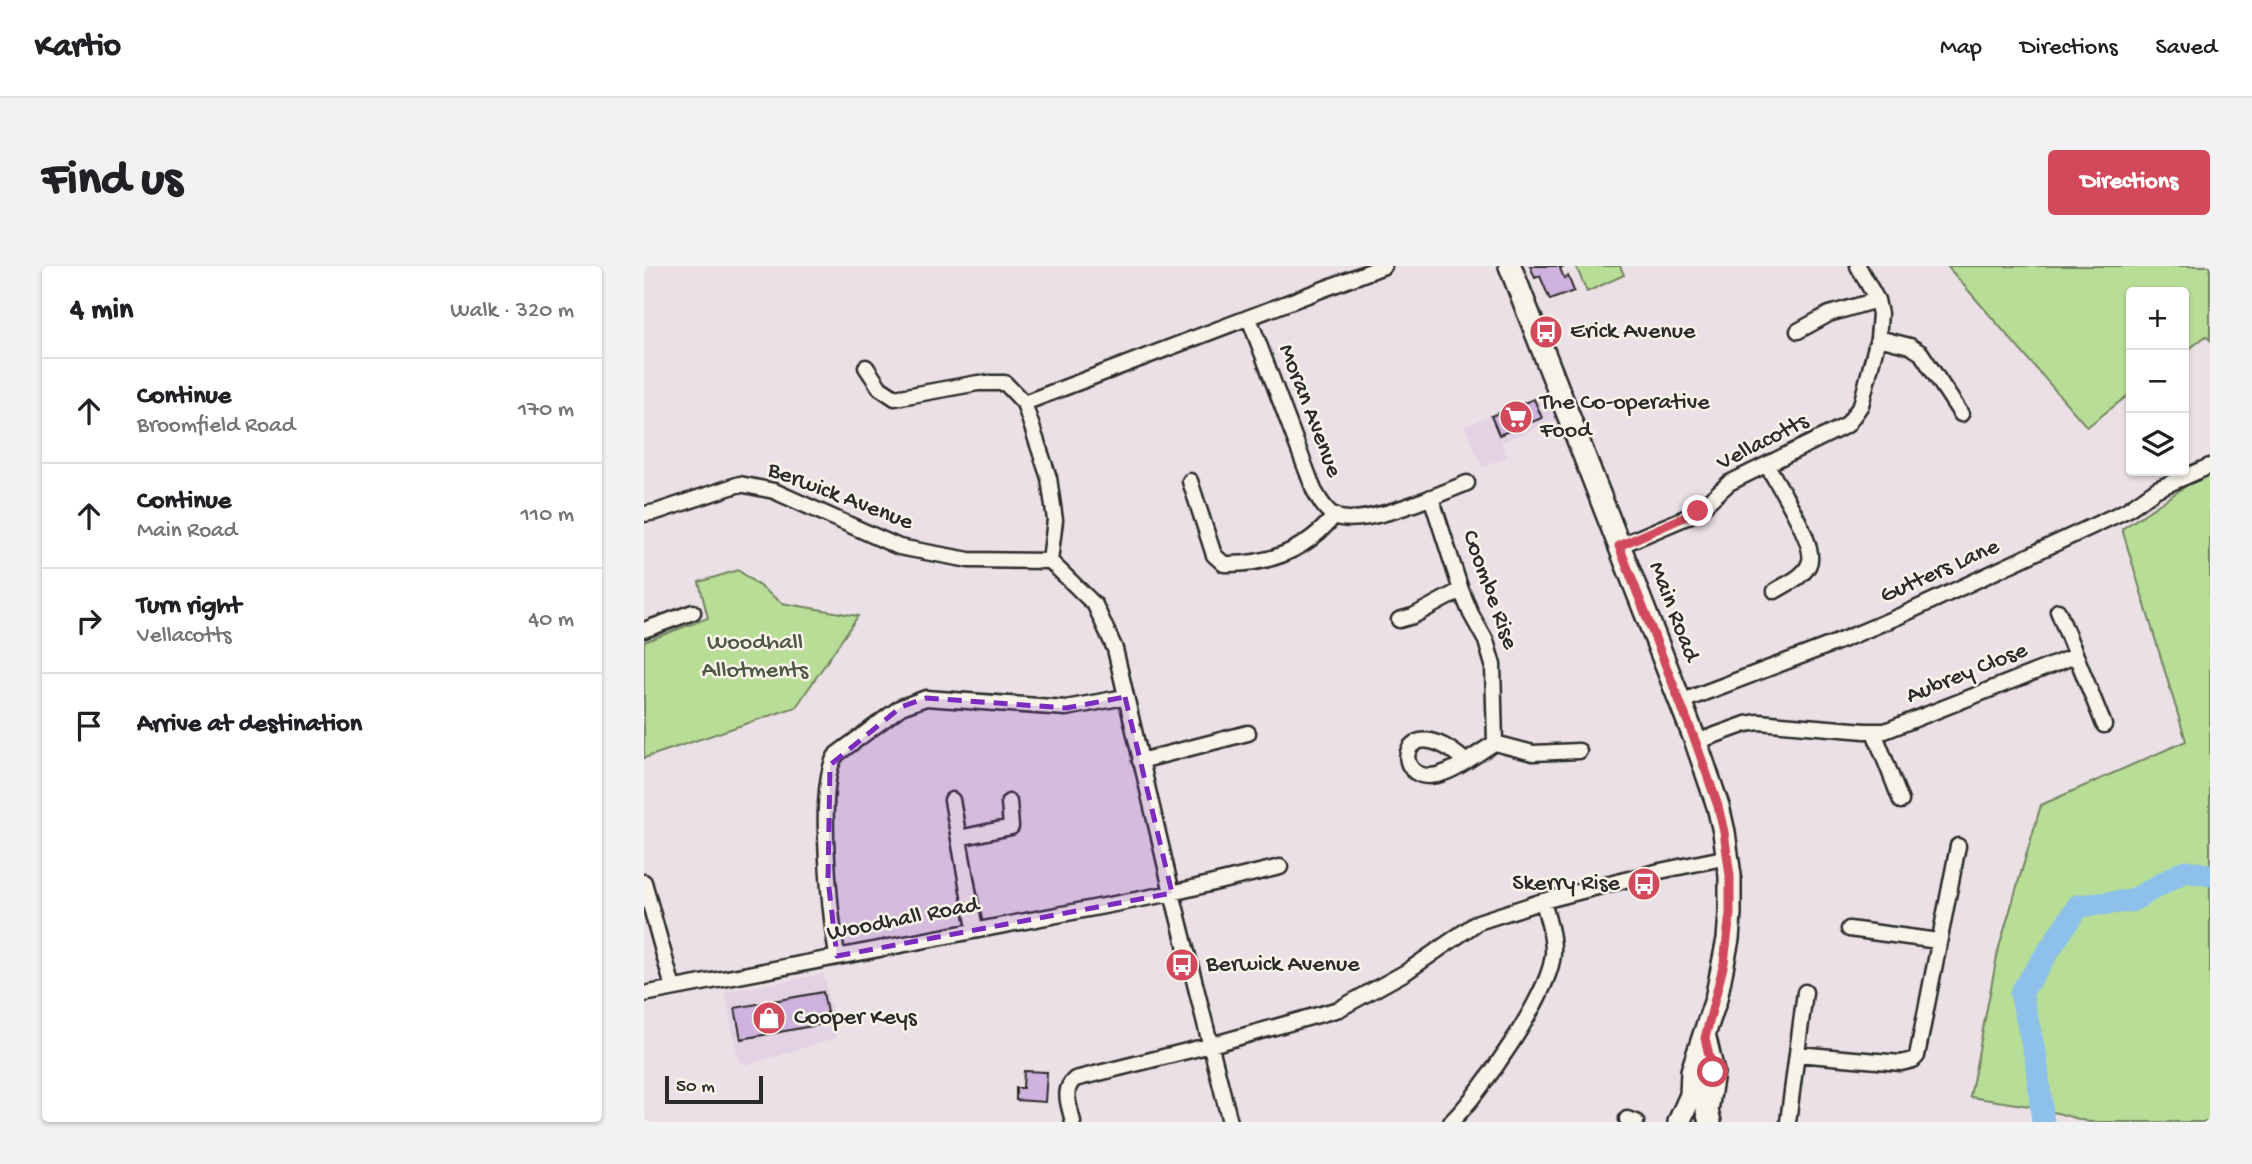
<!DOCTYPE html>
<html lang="en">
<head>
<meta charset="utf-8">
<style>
  :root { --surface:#fff; --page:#f2f2f2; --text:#202124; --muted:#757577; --line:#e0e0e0; --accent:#d1495b }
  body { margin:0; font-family:"Gochi Hand",sans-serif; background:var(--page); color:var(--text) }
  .controls { position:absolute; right:21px; top:21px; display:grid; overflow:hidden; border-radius:7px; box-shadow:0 2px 5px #0004 }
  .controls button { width:63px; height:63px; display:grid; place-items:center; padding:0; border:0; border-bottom:2px solid var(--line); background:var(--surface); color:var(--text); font:35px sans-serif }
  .scale { position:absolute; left:21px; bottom:18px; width:98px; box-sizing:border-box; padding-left:7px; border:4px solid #2b2b2b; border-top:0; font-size:19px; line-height:24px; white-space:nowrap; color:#2b2b2b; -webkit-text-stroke:5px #f7f3e8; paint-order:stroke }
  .stop { position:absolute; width:21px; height:21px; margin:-16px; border:5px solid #d1495b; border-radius:50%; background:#fff }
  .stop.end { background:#d1495b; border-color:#fff; box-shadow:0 2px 7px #0008 }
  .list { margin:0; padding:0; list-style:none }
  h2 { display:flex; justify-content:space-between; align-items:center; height:91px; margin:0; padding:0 28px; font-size:30px }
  h2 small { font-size:23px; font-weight:400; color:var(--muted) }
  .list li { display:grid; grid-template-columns:46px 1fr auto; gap:21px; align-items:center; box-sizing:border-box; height:105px; padding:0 28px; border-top:2px solid var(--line) }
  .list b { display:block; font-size:26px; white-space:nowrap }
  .list p { margin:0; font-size:23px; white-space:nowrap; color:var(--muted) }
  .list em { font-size:23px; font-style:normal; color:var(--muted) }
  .icon { flex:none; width:38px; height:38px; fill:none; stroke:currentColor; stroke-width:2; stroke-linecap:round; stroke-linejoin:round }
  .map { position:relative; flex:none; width:1566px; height:856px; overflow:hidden; border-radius:7px }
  header { display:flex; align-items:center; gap:42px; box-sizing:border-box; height:98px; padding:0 35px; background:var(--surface); border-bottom:2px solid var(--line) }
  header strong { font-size:33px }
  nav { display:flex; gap:38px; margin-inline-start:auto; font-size:24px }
  .intro { display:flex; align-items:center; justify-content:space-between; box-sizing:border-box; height:168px; padding:0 42px }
  h1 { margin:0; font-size:49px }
  .button { padding:18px 32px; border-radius:7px; background:var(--accent); color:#fff; font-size:24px; font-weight:700 }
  main { display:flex; gap:42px; padding:0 42px }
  aside { flex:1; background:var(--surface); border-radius:7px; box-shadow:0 2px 5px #0004 }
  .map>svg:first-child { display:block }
  .built { fill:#e3d2e3 }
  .green { fill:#b8dd97; stroke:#728461; stroke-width:2 }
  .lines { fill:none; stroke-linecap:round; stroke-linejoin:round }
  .river { stroke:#8dc1ea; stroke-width:23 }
  .building { fill:#cfb2de; stroke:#2b2b2b; stroke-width:2 }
  .street-casing { stroke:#2b2b2b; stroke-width:19 }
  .secondary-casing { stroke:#2b2b2b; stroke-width:26 }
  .street { stroke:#f7f3e8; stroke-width:14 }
  .secondary { stroke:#f7f3e8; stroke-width:21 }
  .route { stroke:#d1495b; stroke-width:9 }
  .marked { fill:#7b2cbf; fill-opacity:0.2; stroke:#7b2cbf; stroke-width:5; stroke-dasharray:14 9; stroke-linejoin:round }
  .labels { text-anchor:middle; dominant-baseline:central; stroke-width:5; stroke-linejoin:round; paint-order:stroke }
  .poi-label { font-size:24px; fill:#2b2b2b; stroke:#f7f3e8; text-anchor:start }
  .street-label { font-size:24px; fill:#2b2b2b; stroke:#f7f3e8 }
  .park-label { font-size:24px; fill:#4e5846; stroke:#f7f3e8 }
</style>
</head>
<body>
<header>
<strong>Kartio</strong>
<nav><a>Map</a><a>Directions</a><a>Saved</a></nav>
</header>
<div class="intro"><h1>Find us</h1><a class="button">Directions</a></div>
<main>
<aside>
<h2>4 min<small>Walk · 320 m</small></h2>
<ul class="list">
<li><svg class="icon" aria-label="ahead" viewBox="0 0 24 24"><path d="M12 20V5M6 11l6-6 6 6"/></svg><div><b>Continue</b><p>Broomfield Road</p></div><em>170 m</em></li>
<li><svg class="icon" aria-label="ahead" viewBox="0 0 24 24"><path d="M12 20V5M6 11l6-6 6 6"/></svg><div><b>Continue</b><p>Main Road</p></div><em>110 m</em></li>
<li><svg class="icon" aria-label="right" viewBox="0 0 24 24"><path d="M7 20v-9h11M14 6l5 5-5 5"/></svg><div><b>Turn right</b><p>Vellacotts</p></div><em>40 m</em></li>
<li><svg class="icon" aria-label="arrive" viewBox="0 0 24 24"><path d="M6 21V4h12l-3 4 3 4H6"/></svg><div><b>Arrive at destination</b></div></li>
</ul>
</aside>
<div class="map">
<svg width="1566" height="856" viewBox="0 0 1566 856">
  <rect width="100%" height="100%" fill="#ebe0e5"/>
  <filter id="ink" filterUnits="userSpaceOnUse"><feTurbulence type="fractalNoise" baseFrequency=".0143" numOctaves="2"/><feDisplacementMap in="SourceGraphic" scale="14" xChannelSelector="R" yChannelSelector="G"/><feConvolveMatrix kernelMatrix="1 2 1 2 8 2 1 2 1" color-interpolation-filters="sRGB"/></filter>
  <g filter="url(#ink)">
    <path class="built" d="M903 127 913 154 857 176 863 191 838 201 821 160Z
      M180 708 192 772 102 799 94 794 81 726Z"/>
    <path class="green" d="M932 0H976L980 9 943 26Z
      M1303 0H1566V74L1562 70 1540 87V26H1487V127L1443 161Z
      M1566 204V856H1445L1392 841 1326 831 1354 685 1397 539 1542 475 1478 263Z
      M94 304 138 337 214 350 152 441 0 492V376L64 352 55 316Z"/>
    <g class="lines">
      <path class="river" d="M1399 856 1392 793 1377 727 1434 640 1487 635 1541 605 1566 609"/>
    </g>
    <path class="building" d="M886 0H920L916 2 920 12 924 10 930 25 906 34 896 10 891 12Z
      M890 133 898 152 855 169 847 150Z
      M179 726 185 757 97 773 91 742Z
      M380 805 403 806 401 836 372 834V822H379Z"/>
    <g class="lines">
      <defs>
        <path id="street" d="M605 52 670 224C675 233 681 245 691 250 717 263 796 228 823 217
          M1154 65 1185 48 1233 34
          M1234 72 1266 80 1277 87 1317 148
          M222 101 236 122 251 132 334 117H361L380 137 405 212 411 254 406 295
          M380 137 740 0
          M1123 199C1133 218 1174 279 1165 298 1160 311 1142 318 1131 325
          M546 215 570 289 580 298C625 299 663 284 691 249
          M787 231 817 324 827 348 842 375 849 399 851 477 889 487 935 485
          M0 248 12 246 96 218 130 225 255 281 325 294 406 295 451 339 471 383 528 627 586 856
          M975 280 1043 251 1054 245 1085 217 1203 159 1217 139 1234 72 1236 48 1233 34 1214 0
          M1414 345 1460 459
          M755 354 769 350 817 324
          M0 364 49 346
          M1036 436 1191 377 1258 349 1483 244 1513 223 1566 200
          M1230 466 1257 535
          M1052 476 1102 458 1115 456 1221 465H1241L1431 390
          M496 495 604 467
          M821 495C756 438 745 519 793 509 814 504 833 487 851 477
          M308 534 331 663
          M315 572 367 561 365 536
          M0 616 29 722
          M1205 663 1294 675
          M193 690C187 653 171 514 193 488L257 441 282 432 422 442 481 431
          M0 728 528 627 636 601
          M1153 788 1257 797 1269 794 1273 790 1314 580
          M983 853 992 856
          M429 856C426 841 417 824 431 813L567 779 695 743 762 706 834 656 899 635 1016 605 1084 591
          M807 856C836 828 906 728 909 688 910 670 903 652 899 635
          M1144 856 1161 726"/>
        <path id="secondary" d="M866 0 1052 476 1074 540 1080 566 1086 610V648L1084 673 1072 733 1048 805 1047 829 1035 856
          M1061 772 1069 806 1063 845 1066 856"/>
      </defs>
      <use href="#street" class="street-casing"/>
      <use href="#secondary" class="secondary-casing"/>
      <use href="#street" class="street"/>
      <use href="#secondary" class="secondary"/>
    </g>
  </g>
  <g class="lines" filter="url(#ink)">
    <path class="route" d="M1054 245 975 280 1052 477 1074 540 1080 566 1086 610V648L1080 697 1061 772 1069 806"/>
  </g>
  <path class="marked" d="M481 431 528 627 193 690 184 614 186 499 257 441 282 432 422 442Z"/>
  <defs>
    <symbol id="bus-disc" viewBox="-11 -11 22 22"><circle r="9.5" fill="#d1495b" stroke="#f7f3e8"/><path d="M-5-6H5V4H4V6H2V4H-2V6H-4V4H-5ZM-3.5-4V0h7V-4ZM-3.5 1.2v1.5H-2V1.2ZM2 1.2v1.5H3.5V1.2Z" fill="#fff"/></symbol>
    <symbol id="supermarket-disc" viewBox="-11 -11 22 22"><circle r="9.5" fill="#d1495b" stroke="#f7f3e8"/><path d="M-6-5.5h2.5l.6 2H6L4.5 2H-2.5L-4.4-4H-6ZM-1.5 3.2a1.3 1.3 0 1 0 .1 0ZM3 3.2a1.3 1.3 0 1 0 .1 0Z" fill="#fff"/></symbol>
    <symbol id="shop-disc" viewBox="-11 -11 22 22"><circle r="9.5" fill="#d1495b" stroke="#f7f3e8"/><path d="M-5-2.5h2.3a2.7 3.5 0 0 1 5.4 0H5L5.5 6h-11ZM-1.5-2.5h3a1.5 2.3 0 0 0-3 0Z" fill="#fff"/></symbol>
  </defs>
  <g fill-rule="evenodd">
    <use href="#bus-disc" x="883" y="47" width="38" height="38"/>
    <use href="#supermarket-disc" x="853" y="132" width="38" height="38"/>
    <use href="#bus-disc" x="981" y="599" width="38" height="38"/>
    <use href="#bus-disc" x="519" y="680" width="38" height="38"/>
    <use href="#shop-disc" x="106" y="733" width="38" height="38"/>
  </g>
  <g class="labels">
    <g class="poi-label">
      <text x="926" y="66">Erick Avenue</text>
      <text x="896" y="137">The Co-operative<tspan x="896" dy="28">Food</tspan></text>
      <text x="976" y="618" text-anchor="end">Skerry Rise</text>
      <text x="562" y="699">Berwick Avenue</text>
      <text x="150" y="752">Cooper Keys</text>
    </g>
    <g class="street-label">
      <text transform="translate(665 145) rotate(69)">Moran Avenue</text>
      <text transform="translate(1119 177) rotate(-27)">Vellacotts</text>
      <text transform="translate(196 231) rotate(21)">Berwick Avenue</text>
      <text transform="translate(1296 306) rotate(-24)">Gutters Lane</text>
      <text transform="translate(845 324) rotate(70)">Coombe Rise</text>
      <text transform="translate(1029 346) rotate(69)">Main Road</text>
      <text transform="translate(1323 408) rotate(-22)">Aubrey Close</text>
      <text transform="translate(259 654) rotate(-11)">Woodhall Road</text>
    </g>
    <g class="park-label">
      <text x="111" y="377">Woodhall<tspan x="111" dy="28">Allotments</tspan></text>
    </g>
  </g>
</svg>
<div class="controls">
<button>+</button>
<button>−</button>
<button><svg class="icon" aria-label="layers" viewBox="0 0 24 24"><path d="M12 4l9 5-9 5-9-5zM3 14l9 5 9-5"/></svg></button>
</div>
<div class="scale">50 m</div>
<div class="stop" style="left:1069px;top:806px"></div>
<div class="stop end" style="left:1054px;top:245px"></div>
</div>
</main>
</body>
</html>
